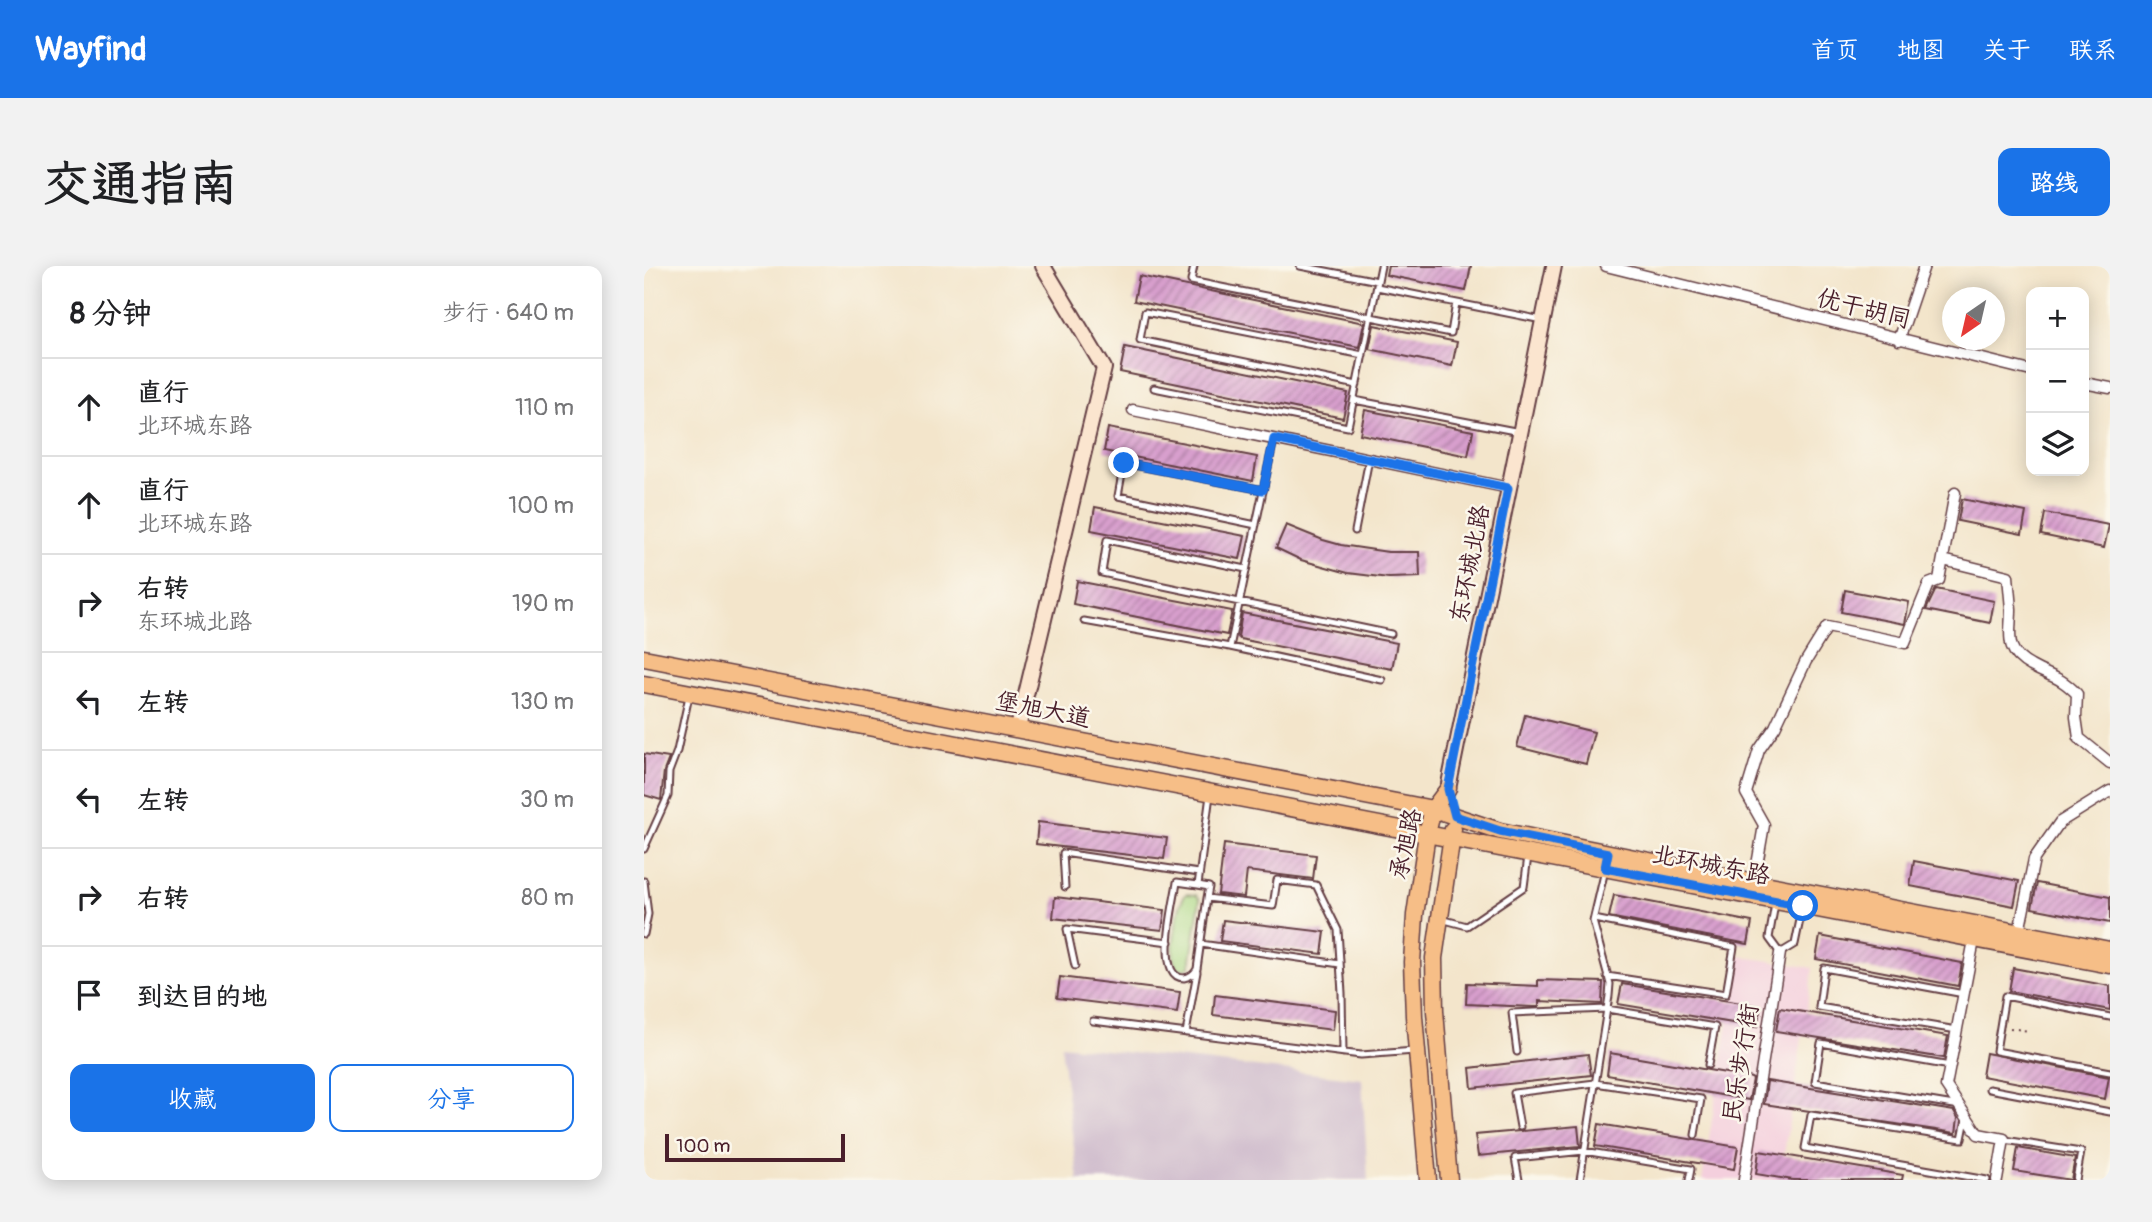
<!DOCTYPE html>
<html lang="zh">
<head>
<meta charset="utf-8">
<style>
  :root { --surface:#fff; --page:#f2f2f2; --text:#202124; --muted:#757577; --line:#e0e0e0; --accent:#1a73e8 }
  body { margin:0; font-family:Pangolin,"LXGW WenKai TC",sans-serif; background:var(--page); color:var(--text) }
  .controls { position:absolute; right:21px; top:21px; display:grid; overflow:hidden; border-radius:14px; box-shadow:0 4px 18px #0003 }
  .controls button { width:63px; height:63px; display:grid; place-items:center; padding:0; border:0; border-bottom:2px solid var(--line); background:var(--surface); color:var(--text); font:35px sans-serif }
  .compass { position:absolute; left:1298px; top:21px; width:63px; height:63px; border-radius:50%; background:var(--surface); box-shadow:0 4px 18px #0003; rotate:214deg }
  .scale { position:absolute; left:21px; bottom:18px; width:180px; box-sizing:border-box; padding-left:7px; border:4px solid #4a1f2b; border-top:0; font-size:19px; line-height:24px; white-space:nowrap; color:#4a1f2b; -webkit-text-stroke:5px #fbf7ec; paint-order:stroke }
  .stop { position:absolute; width:21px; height:21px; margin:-16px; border:5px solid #1a73e8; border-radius:50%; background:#fff }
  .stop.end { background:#1a73e8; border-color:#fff; box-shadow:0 2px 7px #0008 }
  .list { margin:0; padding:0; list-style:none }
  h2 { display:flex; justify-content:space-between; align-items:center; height:91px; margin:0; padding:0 28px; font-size:30px }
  h2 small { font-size:23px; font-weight:400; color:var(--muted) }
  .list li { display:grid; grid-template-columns:46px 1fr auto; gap:21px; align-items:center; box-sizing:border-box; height:98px; padding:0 28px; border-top:2px solid var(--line) }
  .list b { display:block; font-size:26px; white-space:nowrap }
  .list p { margin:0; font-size:23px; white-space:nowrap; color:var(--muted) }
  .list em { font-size:23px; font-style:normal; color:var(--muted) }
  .actions { display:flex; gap:14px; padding:21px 28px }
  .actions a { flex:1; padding:16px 0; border:2px solid var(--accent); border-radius:14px; text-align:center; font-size:24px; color:var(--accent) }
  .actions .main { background:var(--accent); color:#fff }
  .icon { flex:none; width:38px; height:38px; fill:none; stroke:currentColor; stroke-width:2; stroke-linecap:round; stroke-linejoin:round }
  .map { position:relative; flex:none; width:1466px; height:914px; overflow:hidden; border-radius:14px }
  header { display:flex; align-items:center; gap:42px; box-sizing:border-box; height:98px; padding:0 35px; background:var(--accent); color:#fff }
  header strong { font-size:33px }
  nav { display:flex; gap:38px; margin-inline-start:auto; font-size:24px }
  .intro { display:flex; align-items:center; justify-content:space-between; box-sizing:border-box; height:168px; padding:0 42px }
  h1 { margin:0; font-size:49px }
  .button { padding:18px 32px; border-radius:14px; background:var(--accent); color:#fff; font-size:24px; font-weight:700 }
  main { display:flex; gap:42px; padding:0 42px }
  aside { flex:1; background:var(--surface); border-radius:14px; box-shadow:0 4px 18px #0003 }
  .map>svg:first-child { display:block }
  .built { fill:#f4cfdd }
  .industrial { fill:#d0bdcd }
  .green { fill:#abd884; stroke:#7a7c58; stroke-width:2 }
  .building { fill:url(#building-hatch) }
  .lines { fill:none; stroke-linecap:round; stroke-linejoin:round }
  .lane-casing { stroke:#633d43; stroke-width:9 }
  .street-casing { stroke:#633d43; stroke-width:13 }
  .secondary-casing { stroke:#633d43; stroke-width:18 }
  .primary-casing { stroke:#633d43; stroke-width:19 }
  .path { stroke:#633d43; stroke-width:2; stroke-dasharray:2 5; stroke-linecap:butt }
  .lane { stroke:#fff; stroke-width:5 }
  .street { stroke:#fff; stroke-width:10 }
  .secondary { stroke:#fbe5cf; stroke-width:14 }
  .primary { stroke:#f6be87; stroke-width:16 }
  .route { stroke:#1a73e8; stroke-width:9 }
  .labels { text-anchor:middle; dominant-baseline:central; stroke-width:5; stroke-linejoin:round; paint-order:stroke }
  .street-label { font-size:24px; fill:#4a1f2b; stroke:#fbf7ec }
</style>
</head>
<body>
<header>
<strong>Wayfind</strong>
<nav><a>首页</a><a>地图</a><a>关于</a><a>联系</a></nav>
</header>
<div class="intro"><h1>交通指南</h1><a class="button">路线</a></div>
<main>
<aside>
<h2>8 分钟<small>步行 · 640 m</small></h2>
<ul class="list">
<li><svg class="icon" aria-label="ahead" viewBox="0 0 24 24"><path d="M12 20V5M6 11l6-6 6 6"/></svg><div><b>直行</b><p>北环城东路</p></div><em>110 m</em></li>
<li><svg class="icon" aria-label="ahead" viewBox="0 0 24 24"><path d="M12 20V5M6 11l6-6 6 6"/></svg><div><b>直行</b><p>北环城东路</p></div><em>100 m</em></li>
<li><svg class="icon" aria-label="right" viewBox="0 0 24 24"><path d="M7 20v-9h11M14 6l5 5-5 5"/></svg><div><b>右转</b><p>东环城北路</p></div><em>190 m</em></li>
<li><svg class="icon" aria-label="left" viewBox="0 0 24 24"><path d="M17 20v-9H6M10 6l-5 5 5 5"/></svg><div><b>左转</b></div><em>130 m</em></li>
<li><svg class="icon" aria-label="left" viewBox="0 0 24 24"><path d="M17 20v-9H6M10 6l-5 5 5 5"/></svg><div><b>左转</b></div><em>30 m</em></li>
<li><svg class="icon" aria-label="right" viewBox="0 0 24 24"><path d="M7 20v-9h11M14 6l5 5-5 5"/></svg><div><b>右转</b></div><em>80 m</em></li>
<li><svg class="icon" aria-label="arrive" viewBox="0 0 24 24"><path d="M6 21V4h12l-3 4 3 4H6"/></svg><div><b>到达目的地</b></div></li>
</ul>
<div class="actions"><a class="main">收藏</a><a>分享</a></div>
</aside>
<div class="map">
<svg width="1466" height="914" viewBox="0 0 1466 914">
  <defs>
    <pattern id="building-hatch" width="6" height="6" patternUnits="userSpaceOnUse" patternTransform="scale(1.75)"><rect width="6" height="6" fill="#d89fcd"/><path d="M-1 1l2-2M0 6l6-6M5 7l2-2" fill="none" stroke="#b181a7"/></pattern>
  </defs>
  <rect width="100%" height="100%" fill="#fbf7ec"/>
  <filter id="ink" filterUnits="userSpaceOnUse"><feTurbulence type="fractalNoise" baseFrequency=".0143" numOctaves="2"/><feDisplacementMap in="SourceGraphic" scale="14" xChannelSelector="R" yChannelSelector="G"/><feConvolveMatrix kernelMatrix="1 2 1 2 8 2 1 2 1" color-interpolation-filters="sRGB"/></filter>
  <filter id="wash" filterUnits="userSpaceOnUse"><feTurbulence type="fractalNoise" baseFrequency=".00686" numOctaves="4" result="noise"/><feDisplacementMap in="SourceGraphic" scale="28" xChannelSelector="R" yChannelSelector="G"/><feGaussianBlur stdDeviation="1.57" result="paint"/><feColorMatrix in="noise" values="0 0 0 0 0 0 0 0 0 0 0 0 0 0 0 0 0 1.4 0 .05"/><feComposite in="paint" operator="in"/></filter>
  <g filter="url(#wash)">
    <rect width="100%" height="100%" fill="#f3e5cb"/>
    <path class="built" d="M1095 690 1169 702 1136 914H1058Z"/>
    <path class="industrial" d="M417 779 718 813 724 914H434Z"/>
    <path class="green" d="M542 628 552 629 556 633 546 700 540 704C534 702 533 703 531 698 526 687 534 636 542 628Z"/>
    <g id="blocks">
      <path class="building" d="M744 0H827L822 25 742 9Z
        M495 10 720 57 715 81 490 35Z
        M730 59 813 76 808 100 725 83Z
        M481 81 704 127 699 152 476 106Z
        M721 144 829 165 824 190 716 168Z
        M464 162 613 191 609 215 460 185Z
        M1318 233 1382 246 1378 268 1314 255Z
        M451 241 601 270 596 293 447 264Z
        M1401 247 1465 259 1460 282 1397 269Z
        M642 259 679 274 697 279 744 286H775L776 311 745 312 704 307 657 294 632 282Z
        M433 315 588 345 583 369 429 338Z
        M1292 323 1350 335 1346 357 1282 344Z
        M1201 324 1265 336 1261 358 1197 346Z
        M598 347 753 377 748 403 596 373 594 371Z
        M881 449 950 466 942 498 873 481Z
        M0 488 25 492 20 505 17 534 0 529Z
        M394 556 523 572 520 593 392 578Z
        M580 578 672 589 669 613 603 605 600 631 574 628Z
        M1270 595 1375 615 1370 640 1266 620Z
        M1393 617 1466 631V657L1388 642Z
        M970 629 1108 656 1104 678 965 651Z
        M411 631 521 644 518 664 409 652Z
        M579 654 681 666 678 688 576 675Z
        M1176 670 1318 697 1314 720 1172 693Z
        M1369 702 1466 720V744L1365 725Z
        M416 711 536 726 533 747 413 732Z
        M894 714 959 716 958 738 895 735V741H889L822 738 823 717 894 720Z
        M978 718 1117 740 1113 761 974 738Z
        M571 729 691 744 689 764 569 749Z
        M1136 742 1304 770 1300 792 1132 765Z
        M966 787 1105 811 1109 813 1105 834 963 809Z
        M1342 787 1465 811 1461 833 1338 810Z
        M944 788 947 809 828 822 826 802Z
        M1123 815 1310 845 1314 852 1312 867 1120 838Z
        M955 858 1094 881 1090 903 951 880Z
        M934 860 936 880 834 890 831 869Z
        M1374 882 1431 892 1427 914 1370 905Z
        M1115 885 1259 909 1258 914H1149L1112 908Z"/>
    </g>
  </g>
  <g filter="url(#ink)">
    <use href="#blocks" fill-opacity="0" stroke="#633d43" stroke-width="2"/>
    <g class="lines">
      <defs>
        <path id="lane" d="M550 0 547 15 807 67 812 37
          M656 0 734 15
          M733 21 898 54
          M713 119 496 74 501 46 719 89
          M510 122 704 161 737 0
          M710 134 876 166
          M612 259 474 230 480 197 619 224
          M711 265 725 193
          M602 303 463 274 458 307 747 368
          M440 355 586 381 738 414
          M586 381 630 173
          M0 583 24 530 25 506 33 485 45 430
          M0 615 4 648 0 668
          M554 619 533 616C531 634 510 712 540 712 547 711 550 708 553 703L563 632 565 621 554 619 566 529
          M421 621 419 587 555 607
          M563 632 629 640 633 614 672 619 694 664 698 727 699 787
          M1131 638 1125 672 1136 687 1151 678 1158 644
          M797 653 823 660 880 621 884 590
          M950 653 1090 681 1082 728 963 710
          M557 678 696 698
          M431 700 423 663 525 676
          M1466 751 1361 730 1352 785 1466 806
          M449 755 717 789 771 785
          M1313 764 1175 741 1180 702 1320 728
          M542 767 553 706
          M873 786 868 747 963 743 1071 761 1064 799
          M1306 800 1177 777 1171 816 1316 840
          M1345 823 1466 846
          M1322 853 1318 873 1167 849 1161 882 1343 914
          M876 861 870 827 951 817 1057 833 1051 869
          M1361 874 1437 886 1432 914
          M875 914 871 892 940 885 1047 903 1045 914
          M936 914 965 730 966 718 949 655 961 604"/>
        <path id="street" d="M962 0 1387 105
          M1255 74 1280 0
          M1440 117 1466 122
          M489 144 865 222
          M1299 294 1364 310C1365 321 1366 332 1367 343 1367 368 1359 385 1387 400 1408 412 1414 409 1433 428L1432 451 1435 472 1466 497
          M1110 616 1120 559 1102 527 1115 484 1131 461 1162 395 1183 361 1261 377 1285 318 1295 314 1311 227
          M1375 666 1390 593 1416 556 1466 525
          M1331 669 1302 820 1334 868 1360 873 1353 914
          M1100 914 1136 687"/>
        <path id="secondary" d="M374 462 460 102 399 0
          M804 523 910 0"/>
        <path id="primary" d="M0 392 789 543 856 565 1110 616 1466 684
          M0 418 1466 699
          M784 914 770 750 768 696 771 649 783 568 789 543 804 523
          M805 914 791 745 790 692 809 563"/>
      </defs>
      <use href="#lane" class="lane-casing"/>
      <use href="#street" class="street-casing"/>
      <use href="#secondary" class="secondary-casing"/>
      <use href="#primary" class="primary-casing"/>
      <path class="path" d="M1366 762 1385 765"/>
      <use href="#lane" class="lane"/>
      <use href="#street" class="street"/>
      <use href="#secondary" class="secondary"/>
      <use href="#primary" class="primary"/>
    </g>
  </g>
  <g class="lines" filter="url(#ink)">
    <path class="route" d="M480 197 619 224 630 173 864 222 804 523 811 550 856 565 964 587 961 602 1159 640"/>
  </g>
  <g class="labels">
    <g class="street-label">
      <text transform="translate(1220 43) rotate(14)">优干胡同</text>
      <text transform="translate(826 298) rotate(-79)">东环城北路</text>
      <text transform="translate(399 444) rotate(11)">堡旭大道</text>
      <text transform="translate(762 578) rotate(-78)">承旭路</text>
      <text transform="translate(1067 599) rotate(11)">北环城东路</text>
      <text transform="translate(1097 797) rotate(-81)">民乐步行街</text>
    </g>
  </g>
</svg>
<div class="controls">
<button>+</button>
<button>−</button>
<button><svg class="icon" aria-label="layers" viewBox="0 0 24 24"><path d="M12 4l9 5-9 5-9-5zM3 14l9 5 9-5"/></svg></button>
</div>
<svg class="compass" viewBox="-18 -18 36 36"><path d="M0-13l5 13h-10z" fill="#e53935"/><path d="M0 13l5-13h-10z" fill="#757577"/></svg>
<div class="scale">100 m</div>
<div class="stop" style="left:1159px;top:640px"></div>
<div class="stop end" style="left:480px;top:197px"></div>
</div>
</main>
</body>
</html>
